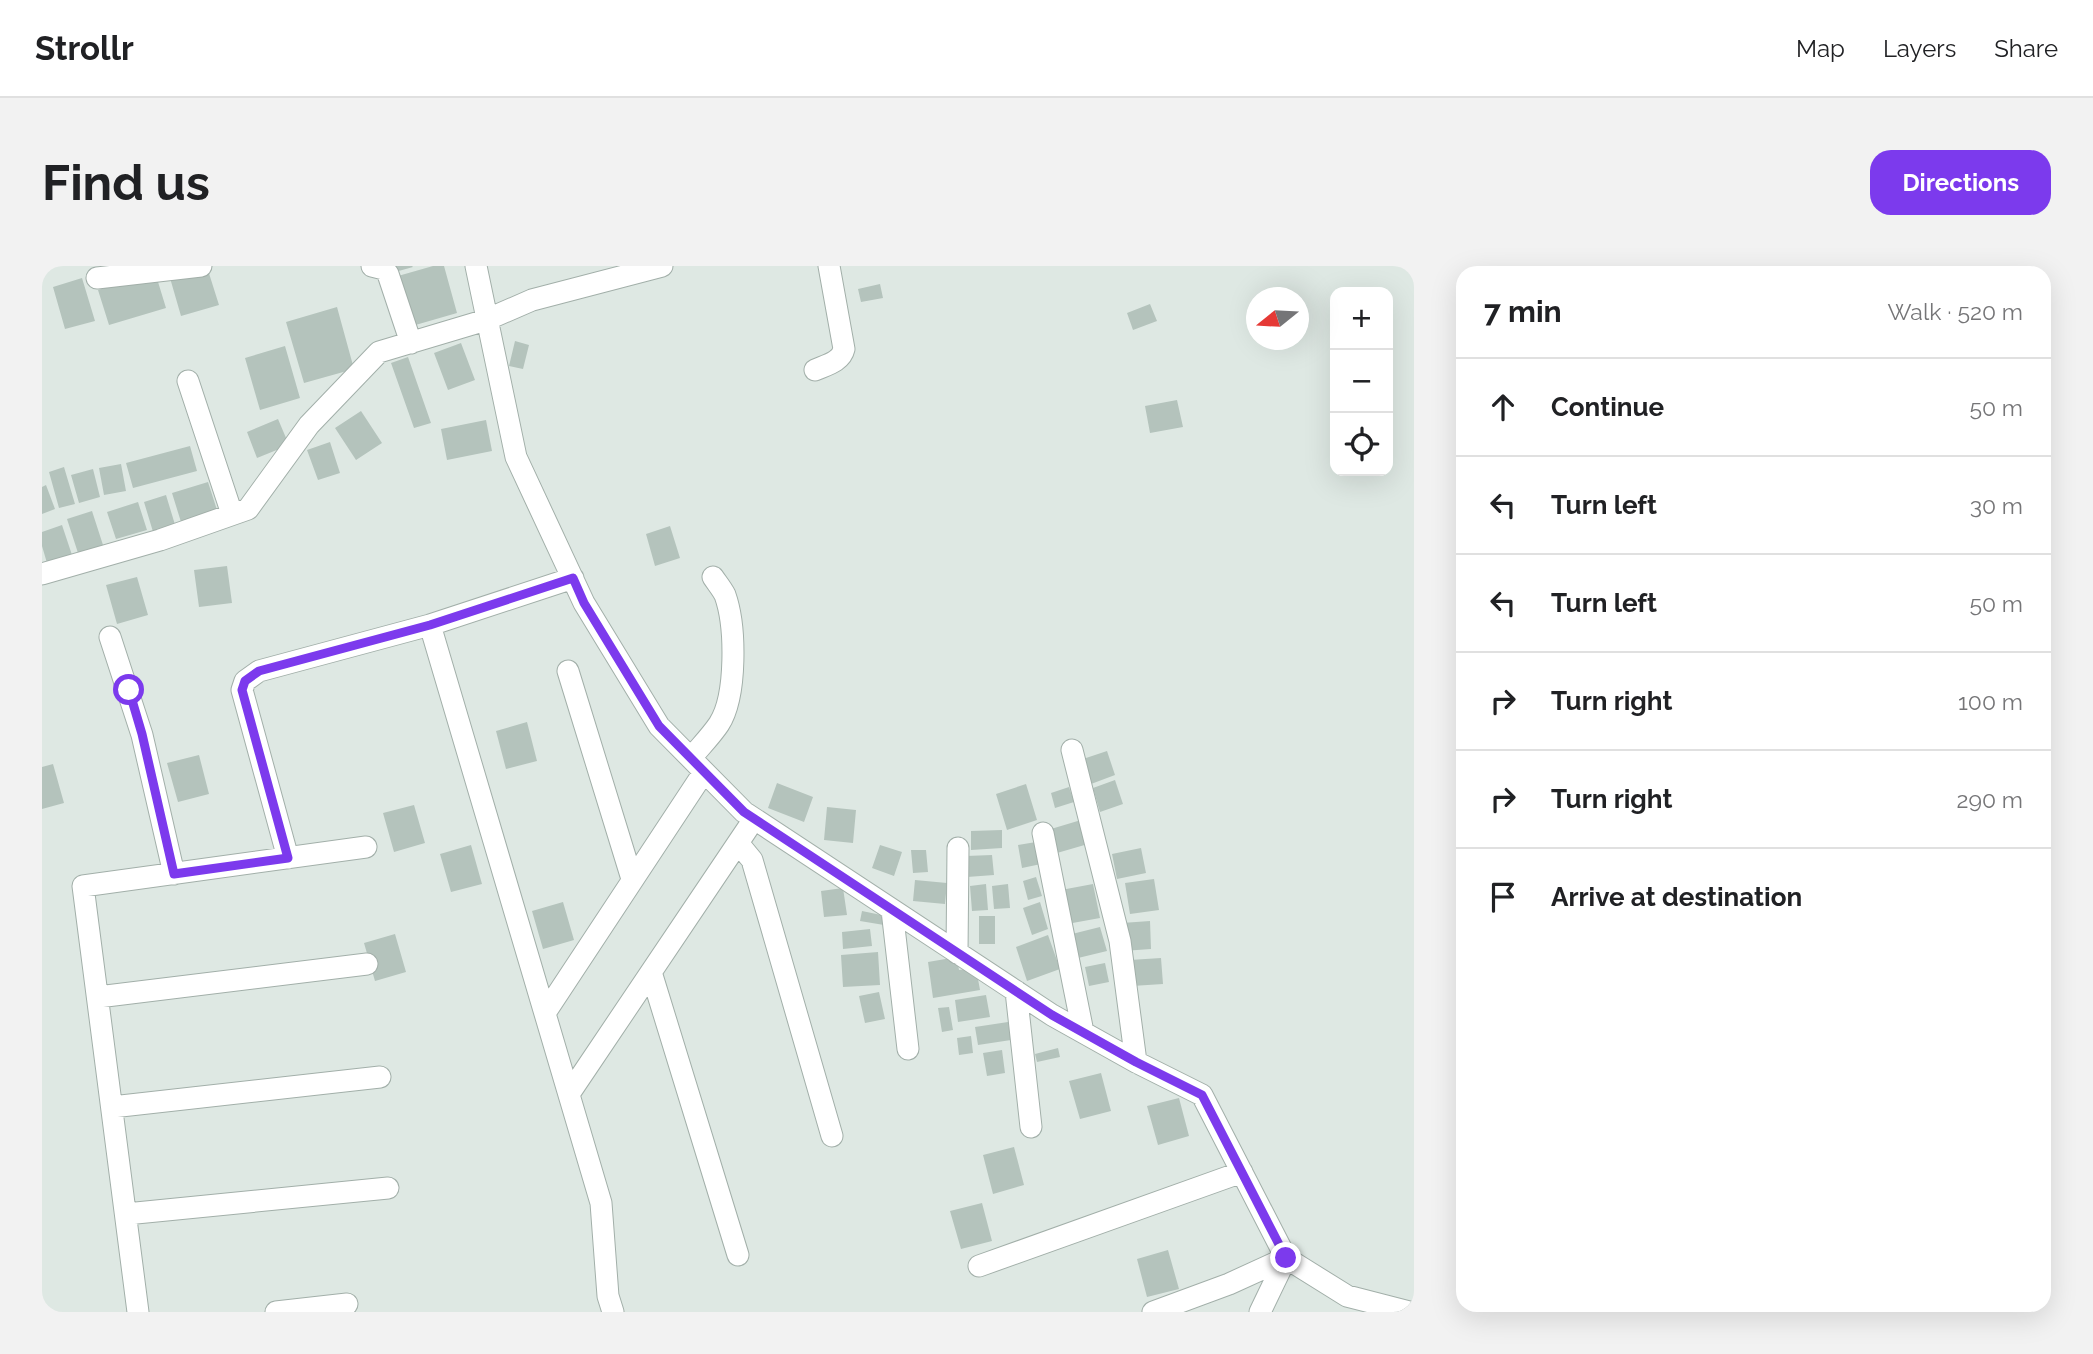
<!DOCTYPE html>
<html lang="en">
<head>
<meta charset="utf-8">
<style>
  :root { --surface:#fff; --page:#f2f2f2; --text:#202124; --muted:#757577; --line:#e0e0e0; --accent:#7c3aed }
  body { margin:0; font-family:Raleway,sans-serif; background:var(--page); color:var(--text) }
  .controls { position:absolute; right:21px; top:21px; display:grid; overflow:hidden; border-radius:14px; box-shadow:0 7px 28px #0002 }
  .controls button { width:63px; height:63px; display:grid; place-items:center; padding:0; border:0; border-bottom:2px solid var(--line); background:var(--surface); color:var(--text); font:35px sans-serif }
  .compass { position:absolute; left:1204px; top:21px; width:63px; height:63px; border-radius:50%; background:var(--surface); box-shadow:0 7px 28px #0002; rotate:252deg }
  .stop { position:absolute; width:21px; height:21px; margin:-16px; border:5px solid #7c3aed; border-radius:50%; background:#fff }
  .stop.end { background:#7c3aed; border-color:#fff; box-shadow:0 2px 7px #0008 }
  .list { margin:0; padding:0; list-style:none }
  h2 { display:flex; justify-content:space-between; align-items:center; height:91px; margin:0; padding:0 28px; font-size:30px }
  h2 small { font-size:23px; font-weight:400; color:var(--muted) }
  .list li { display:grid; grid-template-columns:46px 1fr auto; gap:21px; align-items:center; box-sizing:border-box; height:98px; padding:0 28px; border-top:2px solid var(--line) }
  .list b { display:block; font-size:26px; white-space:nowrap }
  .list em { font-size:23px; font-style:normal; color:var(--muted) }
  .icon { flex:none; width:38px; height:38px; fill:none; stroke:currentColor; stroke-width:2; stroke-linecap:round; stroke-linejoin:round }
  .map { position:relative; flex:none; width:1372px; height:1046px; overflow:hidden; border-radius:21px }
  header { display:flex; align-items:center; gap:42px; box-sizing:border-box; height:98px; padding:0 35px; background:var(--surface); border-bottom:2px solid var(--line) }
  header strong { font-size:33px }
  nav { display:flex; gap:38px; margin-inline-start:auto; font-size:24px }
  .intro { display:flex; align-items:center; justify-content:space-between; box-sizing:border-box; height:168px; padding:0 42px }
  h1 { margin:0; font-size:49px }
  .button { padding:18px 32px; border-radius:21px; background:var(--accent); color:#fff; font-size:24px; font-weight:700 }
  main { display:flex; gap:42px; padding:0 42px }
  aside { flex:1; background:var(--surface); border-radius:21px; box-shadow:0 7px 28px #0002 }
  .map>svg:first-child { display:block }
  .building { fill:#b4c3bc }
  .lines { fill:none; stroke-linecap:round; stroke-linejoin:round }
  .minor-casing { stroke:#a2afa9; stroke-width:23 }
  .minor { stroke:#fff; stroke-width:21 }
  .route { stroke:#7c3aed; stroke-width:9 }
</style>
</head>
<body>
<header>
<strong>Strollr</strong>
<nav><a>Map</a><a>Layers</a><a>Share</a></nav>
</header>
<div class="intro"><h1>Find us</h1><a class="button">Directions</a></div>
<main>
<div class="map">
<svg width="1372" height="1046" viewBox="0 0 1372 1046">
  <rect width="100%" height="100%" fill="#dee8e3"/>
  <path class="building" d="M352 0H370L371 1 353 6Z
    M391 0H402L415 47 370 60 356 10Z
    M165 1 177 39 139 50 128 12Z
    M113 6 124 42 67 59 56 24Z
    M40 12 53 55 23 63 11 21Z
    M838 18 841 32 819 36 816 23Z
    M1108 38 1115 55 1091 64 1085 47Z
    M295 41 312 103 262 117 244 56Z
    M473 75 487 79 481 103 467 100Z
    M419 77 433 114 406 124 392 87Z
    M243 80 258 132 218 144 203 92Z
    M366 91 389 157 372 162 349 97Z
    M1135 134 1141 161 1108 167 1103 140Z
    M319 145 340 177 314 194 293 162Z
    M236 153 247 179 215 192 205 166Z
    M444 154 450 185 405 194 399 163Z
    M288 176 298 207 276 214 265 184Z
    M148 180 155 205 91 222 84 197Z
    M79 198 84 225 62 229 57 202Z
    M22 201 33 238 17 242 7 206Z
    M51 203 58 231 37 237 29 209Z
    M166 216 175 244 139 256 130 227Z
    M4 219 13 243 0 248V221Z
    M124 229 134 262 112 269 102 236Z
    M96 236 105 264 74 273 65 246Z
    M50 245 61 279 36 287 25 253Z
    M20 259 30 289 5 297 0 280V266Z
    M628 260 638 292 613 300 604 268Z
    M185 300 190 337 157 341 152 304Z
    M95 311 106 349 75 358 64 319Z
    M485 456 495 495 464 503 454 465Z
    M1065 485 1073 509 1049 518 1041 493Z
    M157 489 167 528 136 536 125 497Z
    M11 498 22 537 0 543V501Z
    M1073 514 1081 538 1058 546 1051 522Z
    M735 517 771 531 762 556 726 542Z
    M984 518 995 554 965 564 954 528Z
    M1027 521 1032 536 1013 542 1009 527Z
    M372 539 383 577 352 586 341 547Z
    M785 541 814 544 811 577 782 574Z
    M1039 554 1046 578 1015 587 1009 563Z
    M960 564V582L929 584V565Z
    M994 576 999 598 980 602 976 579Z
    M429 579 440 618 409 626 398 588Z
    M838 579 860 586 852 610 830 602Z
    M1099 582 1104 607 1075 613 1070 588Z
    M869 584H884L886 606 871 607Z
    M950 589 952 609 925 611 924 590Z
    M994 611 1000 630 986 634 981 615Z
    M1112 613 1117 644 1088 648 1083 617Z
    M873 614 905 617 903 638 871 635Z
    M944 618 946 644 930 645 928 620Z
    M966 618 968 642 952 643 950 620Z
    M1051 618 1058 652 1025 658 1019 624Z
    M801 622 805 649 782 651 779 625Z
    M521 636 532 674 501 683 490 645Z
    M998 636 1006 663 990 669 981 642Z
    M820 645 844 650 842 659 818 655Z
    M937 650H953V678H937Z
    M1108 655 1109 683 1081 685 1080 657Z
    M1058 661 1065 685 1036 692 1030 668Z
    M828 663 830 680 801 683 800 666Z
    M353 668 364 706 333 715 322 677Z
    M1006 669 1018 703 985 715 974 681Z
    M836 686 838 719 801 721 799 689Z
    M915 691 917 704 934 702 938 724 891 732 886 696Z
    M1119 692 1121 718 1090 720 1088 694Z
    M1063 697 1067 716 1047 720 1043 701Z
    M837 726 843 753 823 757 817 730Z
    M944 729 948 751 916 756 913 734Z
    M907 741 911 764 900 766 896 742Z
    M966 756 969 774 936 779 933 761Z
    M929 770 931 787 917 789 915 772Z
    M1016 782 1018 791 995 796 993 788Z
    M960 784 963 807 945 810 941 787Z
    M1059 807 1069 845 1038 853 1027 815Z
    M1137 832 1147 870 1116 879 1105 840Z
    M972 881 982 919 951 928 941 889Z
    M940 937 950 975 919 983 908 945Z
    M1126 984 1137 1023 1105 1031 1095 993Z"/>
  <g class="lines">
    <defs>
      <path id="minor" d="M330 0 342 3 346 8 369 77
        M434 0 474 191 542 337 617 460 702 546 1010 749 1094 796 1160 829 1244 992 1305 1030 1367 1046
        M55 12 159 0
        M773 104C784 99 799 96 802 83L787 0
        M146 115 190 248
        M0 308 118 274 206 243 267 159 337 86 444 54 490 34 620 0
        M531 312 388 359 559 937 566 1030 571 1046
        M68 371 100 469 132 608
        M526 405 590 613
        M1030 484 1078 675 1094 796
        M649 492C658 481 669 470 677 458 695 430 694 360 683 329 680 323 675 317 671 311
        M1001 567 1041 766
        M696 577 710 594 790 870
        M246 592 200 424 203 415 217 405 388 359
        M850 644 866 783
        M915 687 916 582
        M609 706 696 989
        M974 725 989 861
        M56 731 325 698
        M503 747 662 506
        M527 828 712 553
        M70 841 338 811
        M84 948 346 922
        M937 1000 1200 906
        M96 1046 41 620 324 581
        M234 1046 305 1038
        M1111 1046 1187 1018 1244 992
        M1218 1046 1244 992"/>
    </defs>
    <use href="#minor" class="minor-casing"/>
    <use href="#minor" class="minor"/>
  </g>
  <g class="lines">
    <path class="route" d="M87 424 100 468 132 608 246 592 200 424 203 415 217 405 388 359 531 312 542 337 617 460 702 546 1010 749 1094 796 1160 829 1244 992"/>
  </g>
</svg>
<div class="controls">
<button>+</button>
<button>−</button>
<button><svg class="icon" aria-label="locate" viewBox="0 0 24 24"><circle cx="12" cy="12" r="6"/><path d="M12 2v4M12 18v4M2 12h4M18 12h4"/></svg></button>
</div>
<svg class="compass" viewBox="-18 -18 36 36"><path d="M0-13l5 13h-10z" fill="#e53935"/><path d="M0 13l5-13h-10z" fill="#757577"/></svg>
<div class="stop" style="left:87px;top:424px"></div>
<div class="stop end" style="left:1244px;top:992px"></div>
</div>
<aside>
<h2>7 min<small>Walk · 520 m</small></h2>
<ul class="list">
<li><svg class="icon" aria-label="ahead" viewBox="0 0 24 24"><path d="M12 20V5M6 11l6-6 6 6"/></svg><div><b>Continue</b></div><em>50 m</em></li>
<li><svg class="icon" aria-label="left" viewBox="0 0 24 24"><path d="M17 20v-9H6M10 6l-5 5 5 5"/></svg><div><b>Turn left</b></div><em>30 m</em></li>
<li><svg class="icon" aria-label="left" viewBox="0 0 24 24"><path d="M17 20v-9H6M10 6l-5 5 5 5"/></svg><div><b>Turn left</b></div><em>50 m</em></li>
<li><svg class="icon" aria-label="right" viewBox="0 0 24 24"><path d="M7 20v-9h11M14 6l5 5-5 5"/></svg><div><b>Turn right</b></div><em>100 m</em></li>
<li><svg class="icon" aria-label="right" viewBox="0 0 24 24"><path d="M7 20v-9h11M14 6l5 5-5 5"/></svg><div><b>Turn right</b></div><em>290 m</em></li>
<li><svg class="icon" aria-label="arrive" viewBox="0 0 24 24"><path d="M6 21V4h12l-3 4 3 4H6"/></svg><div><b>Arrive at destination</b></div></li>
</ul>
</aside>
</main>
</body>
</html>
